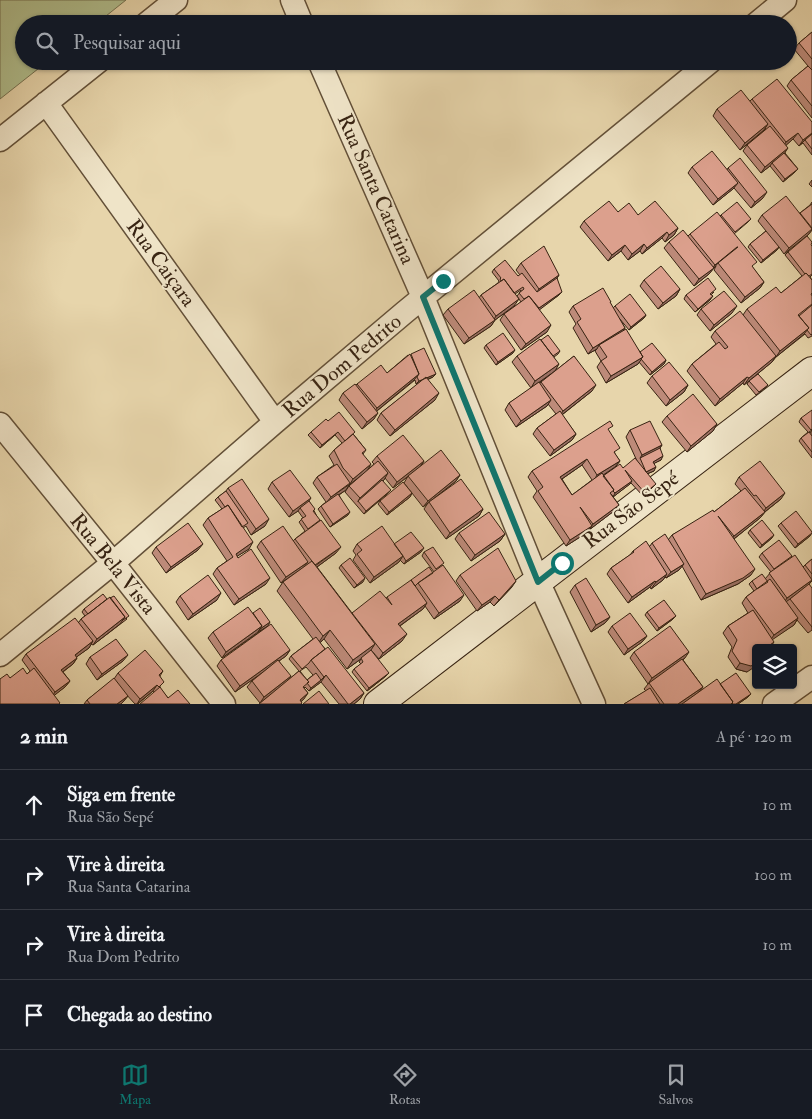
<!DOCTYPE html>
<html lang="pt">
<head>
<meta charset="utf-8">
<style>
  :root { --surface:#171b24; --page:#20242c; --text:#f1f3f6; --muted:#9ea1a6; --line:#363941; --accent:#0f766e }
  body { margin:0; font-family:"IM FELL Double Pica",serif; background:var(--page); color:var(--text) }
  .controls { position:absolute; right:15px; bottom:15px; display:grid; overflow:hidden; border-radius:5px; box-shadow:0 1px 4px #0004 }
  .controls button { width:45px; height:45px; display:grid; place-items:center; padding:0; border:0; border-bottom:1px solid var(--line); background:var(--surface); color:var(--text); font:25px sans-serif }
  .stop { position:absolute; width:15px; height:15px; margin:-11px; border:4px solid #0f766e; border-radius:50%; background:#fff }
  .stop.end { background:#0f766e; border-color:#fff; box-shadow:0 1px 5px #0008 }
  .list { margin:0; padding:0; list-style:none }
  h2 { display:flex; justify-content:space-between; align-items:center; height:65px; margin:0; padding:0 20px; font-size:21px }
  h2 small { font-size:16px; font-weight:400; color:var(--muted) }
  .list li { display:grid; grid-template-columns:32px 1fr auto; gap:15px; align-items:center; box-sizing:border-box; height:70px; padding:0 20px; border-top:1px solid var(--line) }
  .list b { display:block; font-size:19px; white-space:nowrap }
  .list p { margin:0; font-size:16px; white-space:nowrap; color:var(--muted) }
  .list em { font-size:16px; font-style:normal; color:var(--muted) }
  .icon { flex:none; width:28px; height:28px; fill:none; stroke:currentColor; stroke-width:2; stroke-linecap:round; stroke-linejoin:round }
  .map { position:relative; flex:none; width:812px; height:704px; overflow:hidden }
  .search { position:absolute; background:var(--surface); box-shadow:0 1px 4px #0004; left:15px; right:15px; top:15px; height:55px; display:flex; align-items:center; gap:12px; box-sizing:border-box; padding:0 18px; border-radius:28px; color:var(--muted); font-size:19px }
  .sheet { height:345px; background:var(--surface) }
  nav { display:flex; justify-content:space-around; align-items:center; box-sizing:border-box; height:70px; border-top:1px solid var(--line); background:var(--surface); font-size:14px; color:var(--muted) }
  nav a { display:grid; justify-items:center; gap:2px }
  nav .on { color:var(--accent) }
  .map>svg:first-child { display:block }
  .green { fill:#b0be8d; stroke:#747050 }
  .lines { fill:none; stroke-linecap:round; stroke-linejoin:round }
  .street-casing { stroke:#635038; stroke-width:25 }
  .secondary-casing { stroke:#372312; stroke-width:30 }
  .street { stroke:#efe4c8; stroke-width:22 }
  .secondary { stroke:#efe4c8; stroke-width:28 }
  .wall { fill:#bd8a79; stroke:#372312; fill-rule:evenodd }
  .shaded-wall { fill:#9a7063; stroke:#372312 }
  .building { fill:#dca08d; stroke:#372312 }
  .route { stroke:#0f766e; stroke-width:6 }
  .labels { text-anchor:middle; dominant-baseline:central; stroke-width:4; stroke-linejoin:round; paint-order:stroke }
  .street-label { font-size:21px; fill:#372312; stroke:#efe4c8 }
</style>
</head>
<body>
<div class="map">
<svg width="812" height="704" viewBox="0 0 812 704">
  <rect width="100%" height="100%" fill="#e7d5ab"/>
  <filter id="stains"><feTurbulence type="fractalNoise" baseFrequency=".004" numOctaves="4"/><feColorMatrix values="0 0 0 0 .2 0 0 0 0 .09 0 0 0 0 .02 0 0 0 .5 -.17"/></filter>
  <radialGradient id="worn" r=".72"><stop offset=".6" stop-color="#630" stop-opacity="0"/><stop offset="1" stop-color="#630" stop-opacity=".3"/></radialGradient>
  <path class="green" d="M0 0H126L96 24H24V61H48L0 99Z"/>
  <g class="lines">
    <defs>
      <path id="street" d="M292 0 302 24
        M146 24 176 0
        M756 24 785 0
        M319 61 423 297 538 581 594 704
        M46 103 275 422
        M0 140 99 61
        M0 424 113 563 224 704
        M0 655 113 563 275 422 405 312 711 61
        M774 704 812 677"/>
      <path id="secondary" d="M378 704 812 371"/>
    </defs>
    <use href="#street" class="street-casing"/>
    <use href="#secondary" class="secondary-casing"/>
    <use href="#street" class="street"/>
    <use href="#secondary" class="secondary"/>
  </g>
  <path class="wall" d="M812 32V118L787 86 791 80 808 66 794 49 799 43Z
    M752 99 812 122V155L803 143 799 146 793 139 786 145 785 153 798 169 795 172 783 182 770 166 761 173 743 151 747 145 766 129 765 128 764 130 740 150 713 116 717 109 750 101Z
    M692 167 727 170 728 168 763 198 751 208 734 188 713 205 688 173Z
    M812 180V187L809 184Z
    M812 202V230L808 235 784 254 779 247 777 250 761 263 748 247 750 244 766 231 758 221 762 215 800 213 810 205Z
    M618 212 638 215 678 228 674 235 665 242 662 238 642 254 640 251 628 260 621 251 608 261 580 227 584 221Z
    M721 215 751 219 748 222 734 234 753 268 764 282 760 288 741 303 714 270 716 266 713 269 709 274 694 286 664 248 669 242 688 236 690 234 720 216Z
    M812 246V275L810 277 812 280V336L808 338 805 334 776 357 772 362 744 385 743 383 715 406 687 371 692 364 716 344 711 337 715 331 743 315 747 309 781 293 802 276 785 255 788 252Z
    M521 263 559 275 557 278 559 295 539 309 547 332 521 350 500 320 504 314 521 302 517 296 521 291V290L515 294 514 306 495 320 491 326 464 344 443 315 448 309 479 298 481 295 498 283 499 281 492 272 494 269 518 276 520 275 516 270Z
    M644 280 680 289 676 296 658 309 640 286Z
    M714 292 711 295 710 300 695 312 684 299 686 295Z
    M610 303 613 308 615 306 646 315 644 318 629 330 619 318 625 328 623 331 640 352 666 360 664 364 650 375 639 362 638 364 606 383 597 367 601 361 595 351 597 349 588 354 573 328 576 324 569 312 573 306Z
    M701 309 732 313 710 331 697 315Z
    M486 345 513 353 496 365 484 348Z
    M560 351 558 354 554 357 555 371 531 388 512 362 517 356Z
    M408 355 433 377 427 380 435 400 390 436 377 420 381 413 418 384H416L415 380 377 411 374 419 362 429 339 400 343 393 356 385 357 384 387 373Z
    M574 356 592 391 562 415 576 434 572 440 550 456 533 434 537 428 556 414 548 404 547 406 516 427 505 410 509 403 540 383Z
    M652 376 688 385 684 392 666 406 647 383Z
    M749 381 768 385 765 388 756 395 747 384Z
    M667 416 717 424 713 431 687 452 662 422Z
    M801 418 812 430 809 432 810 433 812 430V458L799 441 801 438 808 432 799 422Z
    M328 421 354 435 366 450 363 454 367 470 374 464 372 462 377 456 424 461 420 467 393 488 385 478 383 481 388 493 364 514 345 492 349 486 365 472 349 485 346 490 339 495 348 515 330 527 318 509 321 506 326 502 313 483 317 477 334 465 329 456 334 450 342 443 335 435 320 448 308 435 311 432Z
    M630 430 662 445 660 448 661 460 654 463V471L647 474 653 487 643 496 631 483 613 497 611 494 619 505 614 511 589 530 588 532 566 546 533 497 537 491 528 477 532 471 609 431 615 454 620 461 615 467 603 475V476L623 468 637 461 626 437ZM582 465 592 480 572 495 562 479Z
    M460 475 456 481 434 499 483 509 479 516 446 539 424 509 428 503 423 507 404 483 408 476Z
    M739 477 781 499 765 512 760 518 734 539 751 575 738 584 701 600 682 566 679 570 666 578 665 577 663 580 651 589 650 587 628 603 607 574 611 568 630 555 633 551 650 546 652 543 668 540 672 535 714 512 741 491 735 484Z
    M272 482 309 501 336 553 317 567 352 613 386 598 434 572 422 556 424 552 443 566 460 601 434 619 425 606 423 609 400 626 402 641 379 659 371 650 369 652 386 676 367 691 352 672 354 669 361 664 359 662 361 659 347 669 324 639 320 643 364 693 360 699 354 704H339L321 682 309 691 305 687 304 688 308 693 301 702 268 696 260 703 247 687 252 681 256 677 235 692 217 666 221 660 290 650 286 656 279 661 288 680 299 671 289 659 291 656 313 639 277 591 283 582 288 579 281 583 257 547 261 541H293L295 539 305 531 299 522 303 518 298 511 289 517 268 489ZM306 667 313 675 307 680 300 671Z
    M228 488 265 526 251 535 246 526 243 528 249 549 237 556 266 584 234 605 213 574 217 568 227 561 203 525 208 518 222 509 215 500 218 497 226 491Z
    M412 493 410 497 387 515 378 504 380 501Z
    M781 523 810 536 795 548 778 526Z
    M750 530 772 538 760 548 748 533Z
    M459 533 505 534 500 541 471 561 455 539Z
    M357 544H394L421 552 404 564 400 560 399 562 370 583 353 560 356 555 353 551Z
    M156 547 198 550 166 573 152 553Z
    M762 553 792 556 791 558 803 567 805 565 812 559V581L809 584 812 630 808 633 797 620 794 625 772 639 756 648 747 672 736 669 728 657 732 647 723 633 728 626 748 613 742 603 746 597 754 591 749 584 752 581 765 579 771 572 759 557Z
    M341 565 363 582 354 588 339 568Z
    M460 575 512 587 494 606 490 602 477 611 456 581Z
    M575 585 610 617 605 623 591 632 570 592Z
    M180 596 217 600 188 620 176 602Z
    M107 599 127 619 93 645 91 644 89 648 76 657 77 658 73 664 63 672 70 681 65 687 54 695 10 678 27 674 30 671 22 660 26 654 79 622 81 619 85 616 82 612 84 609Z
    M647 612 676 616 673 619 657 631 645 615Z
    M253 613 268 626 222 658 208 638 213 632Z
    M612 626 647 636 642 642 624 655 608 632Z
    M634 652 685 658 683 660 703 687 699 692 720 684 748 697 738 704H624L646 691 644 689 648 684 630 658Z
    M90 657 123 661 97 680 86 664Z
    M163 671 160 676V688L168 698 154 693 153 691 138 704H135L125 693 128 696 121 704H84L87 700 114 679 118 673Z"/>
  <path class="shaded-wall" d="M768 124 764 130 740 150 745 143Z
    M798 133 793 139 782 149 786 142Z
    M812 133V136L805 140 799 146 803 140Z
    M788 148 784 154 772 163 770 166 761 173 765 167Z
    M798 169 795 172 783 182 785 179Z
    M738 183 733 189 713 205 718 199Z
    M767 192 763 198 751 208 755 202Z
    M678 228 674 235 665 242 669 235Z
    M812 228V230L808 235 784 254 789 248Z
    M667 232 662 238 642 254 647 248Z
    M644 244 640 251 628 260 632 254Z
    M625 245 621 251 608 261 612 255Z
    M737 247 733 253 718 263 709 274 694 286 699 279 711 270 715 265Z
    M779 247 777 250 761 263 763 260Z
    M559 275 555 281 535 295 539 289Z
    M764 282 760 288 741 303 745 297Z
    M680 289 676 296 658 309 663 303Z
    M562 292 559 295 534 314 536 310Z
    M713 296 710 300 695 312 698 309Z
    M519 299 514 306 495 320 491 326 464 344 469 338 493 321 496 316Z
    M737 306 732 313 710 331 714 325Z
    M646 315 644 318 629 330 631 327Z
    M551 325 547 332 521 350 526 344Z
    M625 328 621 334 599 345 597 349 588 354 593 348Z
    M809 328 804 334 776 357 780 351Z
    M515 350 513 353 496 365 498 362Z
    M776 356 772 362 744 385 749 378Z
    M643 357 638 364 606 383 611 376Z
    M666 360 664 364 650 375 652 372Z
    M559 364 555 371 531 388 535 381Z
    M419 374 414 380 373 414 377 408Z
    M436 374 433 377 416 384 419 381Z
    M747 377 743 383 715 406 720 399Z
    M596 385 592 391 559 417 563 411Z
    M688 385 684 392 666 406 670 400Z
    M439 393 435 400 390 436 395 430Z
    M551 400 547 406 516 427 521 421Z
    M378 413 374 419 362 429 367 422Z
    M717 424 713 431 687 452 691 446Z
    M338 432 335 435 320 448 322 445Z
    M576 434 572 440 550 456 554 450Z
    M662 445 657 452 640 458 642 455Z
    M663 456 661 460 651 465 653 462Z
    M587 459 582 465 556 483 560 477Z
    M424 461 420 467 393 488 397 482Z
    M620 461 615 467 593 482 597 475Z
    M371 464 367 471 349 485 346 490 326 503 331 497 350 484 353 479Z
    M656 467 654 471 644 475 646 472Z
    M388 473 384 480 358 502V501L360 498Z
    M460 475 456 481 423 507 428 501Z
    M632 481 630 484 613 497 615 493Z
    M656 484 653 487 643 496 645 493Z
    M391 490 388 493 364 514 366 511Z
    M412 493 410 497 387 515 389 512Z
    M785 493 781 499 762 514 766 508Z
    M311 498 307 504 300 508 298 511 289 517 293 511Z
    M619 505 614 511 589 530 593 524Z
    M483 509 479 516 446 539 450 533Z
    M350 512 348 515 330 527 333 524Z
    M765 512 760 518 730 542 734 536Z
    M269 519 265 526 251 535 256 529Z
    M592 526 588 532 566 546 570 540Z
    M812 533 810 536 795 548 798 544Z
    M505 534 500 541 471 561 475 555Z
    M774 535 772 538 760 548 762 545Z
    M253 542 249 549 231 560 236 554Z
    M203 544 198 550 166 573 171 567Z
    M341 547 336 553 310 572 315 566Z
    M424 548 421 552 404 564 406 561Z
    M403 556 399 562 370 583 374 577Z
    M308 562 303 568 281 583 286 577Z
    M684 564 679 570 666 578 671 572Z
    M755 569 751 575 738 584 701 600 706 594Z
    M667 574 663 580 651 589 656 582Z
    M270 578 266 584 234 605 239 599Z
    M365 578 363 582 354 588 357 585Z
    M812 580 808 586 783 604 787 598Z
    M516 581 512 587 494 606 499 600Z
    M655 581 650 587 628 603 632 597Z
    M221 593 217 600 188 620 193 614Z
    M464 595 460 601 434 619 439 613Z
    M495 596 490 602 477 611 482 605Z
    M427 603 423 609 394 630 398 624Z
    M676 616 673 619 657 631 659 628Z
    M125 617 120 624 93 645 97 639Z
    M610 617 605 623 591 632 596 625Z
    M798 618 794 625 769 642 774 635Z
    M270 622 268 626 258 632 260 629Z
    M262 626 258 632 222 658 226 652Z
    M330 630 324 639 317 645 323 636Z
    M407 634 402 641 379 659 383 653Z
    M647 636 642 642 624 655 628 649Z
    M93 641 89 648 71 661 75 655Z
    M774 642 770 648H766Z
    M375 644 369 653 347 669 353 660Z
    M290 650 286 656 235 692 240 686Z
    M689 652 685 658 648 684 652 678Z
    M128 655 123 661 97 680 102 674Z
    M77 658 73 664 57 676 61 670Z
    M740 663H756V666L747 672 736 669Z
    M389 673 386 676 367 691 369 688Z
    M326 675 321 682 309 691 311 688 321 680Z
    M291 676 287 682 260 703 264 697Z
    M70 681 65 687 51 698 55 692Z
    M157 685 153 691 137 704 140 699Z
    M703 687 698 693 683 704H678Z
    M308 693 304 699 298 704 300 700Z
    M364 693 360 699 354 704H350Z
    M751 694 748 697 738 704H736Z
    M128 696 123 702 121 704H117Z"/>
  <path class="building" d="M812 32V59L799 43Z
    M808 66 812 70V106L791 80Z
    M777 79 812 122V133L803 140 798 133 786 142 752 99Z
    M741 90 768 124 745 143 717 109Z
    M770 126 788 148 765 167 747 145Z
    M812 134V149L805 140Z
    M712 151 738 183 718 199 692 167Z
    M784 153 798 169 785 179 772 163Z
    M740 158 767 192 755 202 728 168Z
    M786 196 812 229 789 248 762 215Z
    M609 201 618 212 629 203 638 215 655 201 678 228 669 235 667 232 647 248 644 244 632 254 625 245 612 255 584 221Z
    M737 202 751 219 735 232 721 215Z
    M812 204V228L800 213Z
    M717 212 757 262 752 266 764 282 745 297 718 263 738 247H737L715 265 690 234Z
    M683 230 714 268 699 279 669 242Z
    M766 231 779 247 763 260 750 244Z
    M807 236 812 242 811 245 812 246V274L809 276 806 273 805 274 788 252Z
    M544 246 559 275 539 289 521 263Z
    M505 260 518 276 522 273 537 292 557 278 562 292 539 308 529 296 524 299 519 293 524 289 523 287 514 293 504 279 501 281 500 279 501 278 494 269Z
    M661 266 680 289 663 303 644 280Z
    M806 273 812 280V293L811 294 812 296V304L798 315 809 328 780 351 747 309 776 287 781 293Z
    M708 278 716 289 710 294 713 296 698 309 686 295Z
    M504 279 519 299 496 316 481 295Z
    M603 288 611 302H610L625 328 593 348 577 322 581 319 573 306Z
    M474 290 495 320 469 338 448 309Z
    M724 291 737 306 714 325 701 309Z
    M630 294 646 315 631 327 615 306Z
    M529 296 551 325 526 344 504 314Z
    M812 305V334L811 335 807 330 809 328 799 316Z
    M740 311 776 356 749 378 747 377 720 399 692 364 719 342 725 349 728 347 715 331Z
    M626 329 643 357 611 376 601 361 607 357 599 345Z
    M503 333 515 350 498 362 486 345Z
    M548 335 560 351 553 356 541 340Z
    M540 339 559 364 535 381 517 356Z
    M652 343 666 360 652 372 641 359 643 357 640 352Z
    M424 348 436 374 419 381 417 377 419 374 411 354Z
    M410 354 419 374 377 408 357 384 381 365 387 373Z
    M574 356 596 385 563 411 541 382Z
    M669 362 688 385 670 400 652 376Z
    M758 374 768 385 759 392 749 381Z
    M426 377 439 393 395 430 381 413Z
    M539 382 551 400 521 421 509 403Z
    M355 384 378 413 367 422 343 393Z
    M693 394 717 424 691 446 667 416Z
    M812 410V429L811 430 801 418Z
    M560 411 576 434 554 450 537 428Z
    M339 412 355 432 345 441 338 432 322 445 311 432 326 419 328 421Z
    M610 421 613 426 608 429 620 448 614 452 620 461 597 475 587 459 560 477 572 495 602 473 614 490 610 493 619 505 593 524 580 507 592 526 570 540 538 491 543 487 532 471Z
    M650 421 662 445 642 455 630 430Z
    M809 432 812 436V452L801 438Z
    M353 434 366 450 362 453 371 464 353 479 343 468 334 450Z
    M403 435 424 461 397 482 377 456Z
    M660 448 663 456 653 462 656 467 646 472 640 458Z
    M441 450 460 475 428 501 408 476Z
    M635 458 656 484 645 493 625 470 632 481 615 493 613 491 614 490 603 476 620 464 623 468Z
    M378 461 388 473 360 498 349 486Z
    M760 461 785 493 766 508 756 495 754 496 739 477Z
    M337 464 350 483 331 497 317 477Z
    M290 470 311 498 293 511 272 482Z
    M242 479 269 519 256 529 228 488Z
    M461 479 483 509 450 533 429 502Z
    M382 480 391 490 366 511 358 501Z
    M403 482 412 493 389 512 380 501Z
    M745 488 765 512 734 536 718 516 755 569 743 578 706 594 672 535 713 510 714 512Z
    M226 491 248 523 242 527 228 505 225 507 218 497Z
    M338 494 350 512 333 524 321 506Z
    M309 501 315 509 313 511 320 520 308 529 301 519 306 516 300 508Z
    M228 505 253 542 236 554 238 558 251 549 270 578 239 599 217 568 233 557 208 518Z
    M796 511 812 532V533L798 544 781 523Z
    M489 512 505 534 475 555 459 533Z
    M321 520 341 547 315 565 295 539Z
    M762 520 774 535 762 545 750 530Z
    M188 523 203 544 171 567 156 547Z
    M283 526 308 562 286 577 261 541Z
    M382 526 403 556 374 577 357 554 362 550 357 544Z
    M411 532 424 548 406 561 403 556 394 544Z
    M665 534 684 564 671 572 652 543Z
    M779 540 792 556 774 569 762 553Z
    M646 541 667 574 656 582 655 581 632 597 611 568 634 552 633 551Z
    M433 547 444 563 436 569 424 552Z
    M498 548 516 581 499 600 495 596 482 605 460 575Z
    M795 555 812 580 787 598 769 573Z
    M350 558 365 578 357 585 341 565Z
    M812 559V574L805 565Z
    M312 561 375 644 353 660 330 630 323 636 283 582Z
    M443 565 464 595 439 613 418 583Z
    M429 567 433 573 418 583 415 586 411 580Z
    M762 574 768 582 757 589 752 581Z
    M208 575 221 593 193 614 180 596Z
    M586 578 610 617 596 625 575 585Z
    M770 579 798 618 774 635 746 597Z
    M411 580 427 603 398 624 407 634 383 653 352 613 380 591 392 605 387 597Z
    M809 584 812 588V627L790 599Z
    M103 594 107 599 88 614 84 609Z
    M114 596 129 616 123 620 125 617 110 598Z
    M110 597 125 617 97 639 81 619Z
    M664 600 676 616 659 628 647 612Z
    M248 607 262 626 226 652 213 632Z
    M260 608 270 622 260 629 262 626 253 613Z
    M753 610 774 642 766 648H756V663L751 666 740 663 732 651 737 640 728 626Z
    M630 613 647 636 628 649 612 626Z
    M75 618 93 641 75 655 77 658 61 670 70 681 55 692 26 654Z
    M271 624 290 650 240 686 221 660Z
    M670 626 689 652 652 678 634 652Z
    M316 637 325 649 311 660 309 663 302 669 291 656Z
    M116 639 128 655 102 674 90 657Z
    M328 647 364 693 350 704H348L326 675 324 677 311 660Z
    M145 650 163 671 159 675 164 682 159 687 157 685 140 699 118 673Z
    M371 650 389 673 369 688 354 669 363 662 361 658Z
    M682 659 703 687 678 704H664L649 683Z
    M278 660 291 676 264 697 252 681Z
    M23 668 27 674 34 668 60 703 59 704H0V679L7 674 10 678Z
    M299 671 309 682 303 687 308 693 300 700 302 703 301 704H259Z
    M316 673 321 680 311 688 307 683 309 682 307 680Z
    M736 673 751 694 736 704H733L732 703 733 702 720 684Z
    M114 678 128 696 117 704H90L87 700Z
    M717 679 733 702 731 704H682Z
    M160 687 168 698 178 690 190 704H140Z
    M650 688 660 704H624Z
    M319 691 329 704H303Z"/>
  <g class="lines">
    <path class="route" d="M443 281 423 297 538 582 562 563"/>
  </g>
  <g class="labels">
    <g class="street-label">
      <text transform="translate(376 189) rotate(66)">Rua Santa Catarina</text>
      <text transform="translate(161 263) rotate(54)">Rua Caiçara</text>
      <text transform="translate(342 366) rotate(-40)">Rua Dom Pedrito</text>
      <text transform="translate(631 510) rotate(-37)">Rua São Sepé</text>
      <text transform="translate(113 564) rotate(51)">Rua Bela Vista</text>
    </g>
  </g>
  <rect width="100%" height="100%" filter="url(#stains)"/>
  <rect width="100%" height="100%" fill="url(#worn)"/>
</svg>
<div class="controls">
<button><svg class="icon" aria-label="layers" viewBox="0 0 24 24"><path d="M12 4l9 5-9 5-9-5zM3 14l9 5 9-5"/></svg></button>
</div>
<div class="stop" style="left:562px;top:563px"></div>
<div class="stop end" style="left:443px;top:281px"></div>
<div class="search"><svg class="icon" aria-label="search" viewBox="0 0 24 24"><circle cx="10" cy="10" r="6"/><path d="M15 15l6 6"/></svg>Pesquisar aqui</div>
</div>
<section class="sheet">
<h2>2 min<small>A pé · 120 m</small></h2>
<ul class="list">
<li><svg class="icon" aria-label="ahead" viewBox="0 0 24 24"><path d="M12 20V5M6 11l6-6 6 6"/></svg><div><b>Siga em frente</b><p>Rua São Sepé</p></div><em>10 m</em></li>
<li><svg class="icon" aria-label="right" viewBox="0 0 24 24"><path d="M7 20v-9h11M14 6l5 5-5 5"/></svg><div><b>Vire à direita</b><p>Rua Santa Catarina</p></div><em>100 m</em></li>
<li><svg class="icon" aria-label="right" viewBox="0 0 24 24"><path d="M7 20v-9h11M14 6l5 5-5 5"/></svg><div><b>Vire à direita</b><p>Rua Dom Pedrito</p></div><em>10 m</em></li>
<li><svg class="icon" aria-label="arrive" viewBox="0 0 24 24"><path d="M6 21V4h12l-3 4 3 4H6"/></svg><div><b>Chegada ao destino</b></div></li>
</ul>
</section>
<nav>
<a class="on"><svg class="icon" aria-label="map" viewBox="0 0 24 24"><path d="M3 6l6-2 6 2 6-2v14l-6 2-6-2-6 2zM9 4v14M15 6v14"/></svg>Mapa</a>
<a><svg class="icon" aria-label="directions" viewBox="0 0 24 24"><path d="M12 3l9 9-9 9-9-9zM9 14v-3h6M13 9l2 2-2 2"/></svg>Rotas</a>
<a><svg class="icon" aria-label="saved" viewBox="0 0 24 24"><path d="M7 4h10v16l-5-4-5 4z"/></svg>Salvos</a>
</nav>
</body>
</html>
